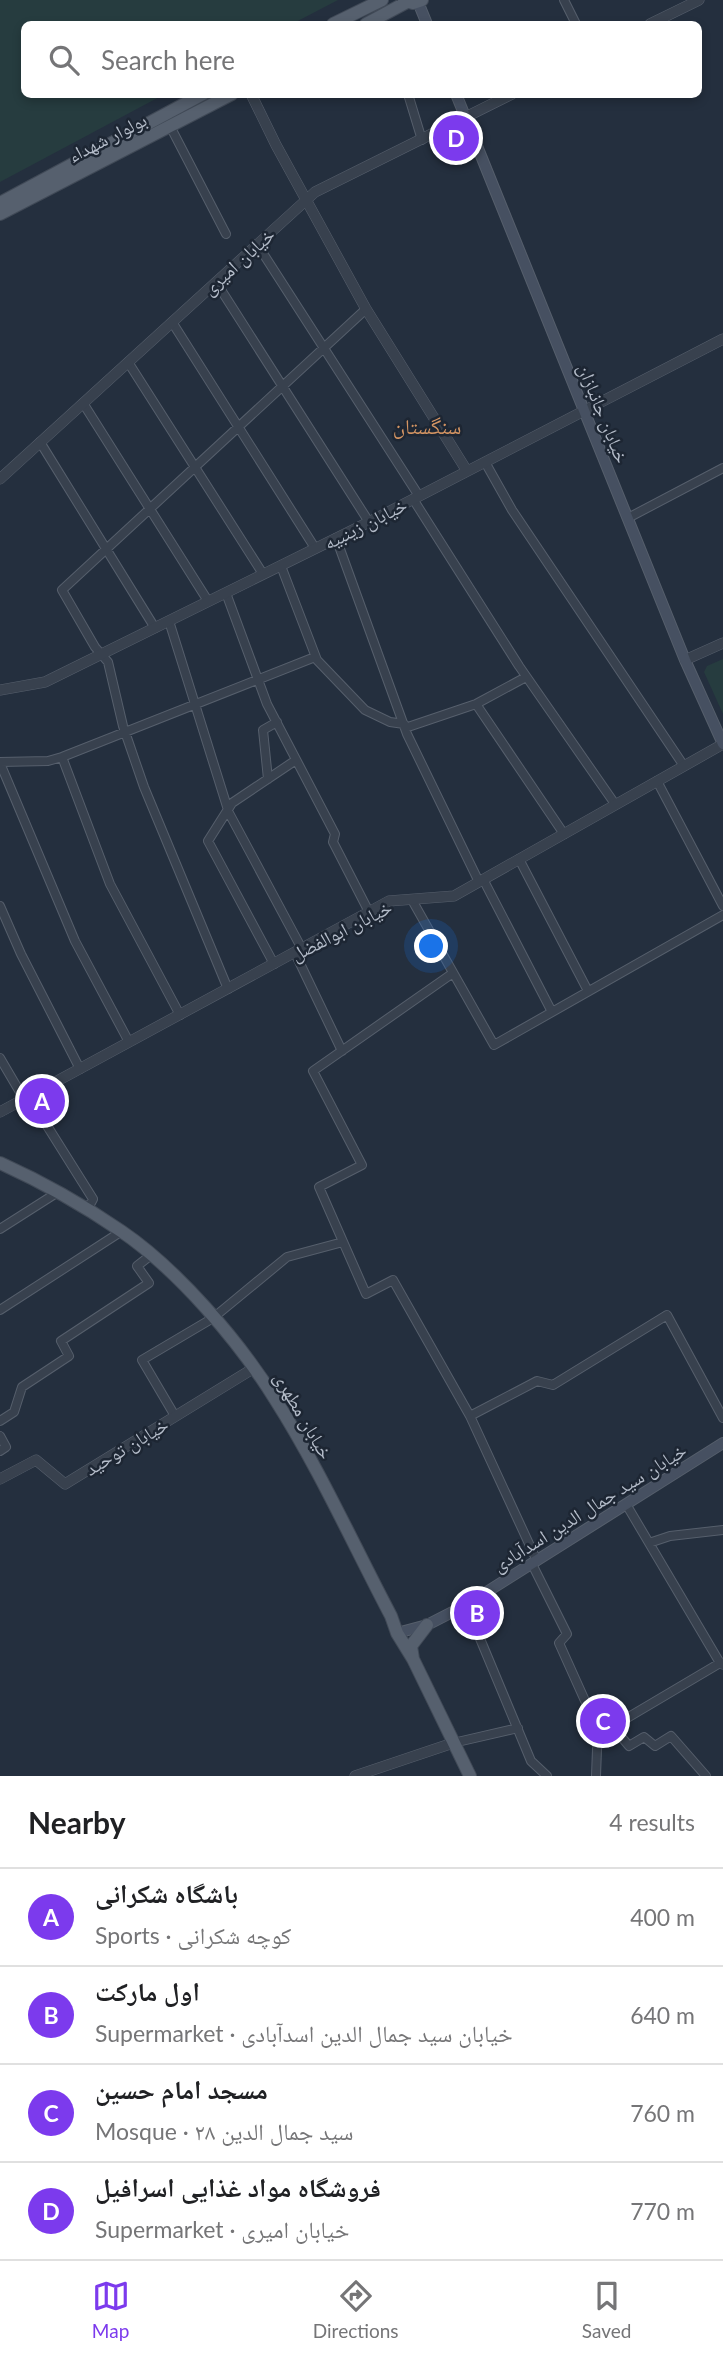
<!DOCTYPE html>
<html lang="en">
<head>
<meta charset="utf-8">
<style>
  :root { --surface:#fff; --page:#f2f2f2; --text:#202124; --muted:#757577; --line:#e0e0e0; --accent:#7c3aed }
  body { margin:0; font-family:Lato,"Noto Naskh Arabic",sans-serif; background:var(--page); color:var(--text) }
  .you { position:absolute; left:432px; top:947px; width:24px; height:24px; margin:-18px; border:5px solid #fff; border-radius:50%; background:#1a73e8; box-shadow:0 0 0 10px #1a73e833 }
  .badge { display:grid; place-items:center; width:46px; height:46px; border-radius:50%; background:var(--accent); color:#fff; font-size:23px; font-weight:700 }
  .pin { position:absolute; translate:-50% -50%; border:4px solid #fff; box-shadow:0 2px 7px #0006 }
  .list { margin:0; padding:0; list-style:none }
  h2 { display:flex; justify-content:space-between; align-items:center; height:91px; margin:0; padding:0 28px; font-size:30px }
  h2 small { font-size:23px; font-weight:400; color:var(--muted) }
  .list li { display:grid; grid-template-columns:46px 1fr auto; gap:21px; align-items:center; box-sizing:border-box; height:98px; padding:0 28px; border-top:2px solid var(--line) }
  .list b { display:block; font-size:26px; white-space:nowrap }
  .list p { margin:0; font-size:23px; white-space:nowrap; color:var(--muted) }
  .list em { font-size:23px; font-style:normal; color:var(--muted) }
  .icon { flex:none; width:38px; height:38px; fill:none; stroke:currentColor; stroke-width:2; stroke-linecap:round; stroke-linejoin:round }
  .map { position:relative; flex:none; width:723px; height:1776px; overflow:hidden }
  .search { position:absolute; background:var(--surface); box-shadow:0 4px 10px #0003; left:21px; right:21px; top:21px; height:77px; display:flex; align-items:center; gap:18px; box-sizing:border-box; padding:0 24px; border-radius:10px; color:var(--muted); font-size:26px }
  .sheet { height:483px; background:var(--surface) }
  nav { display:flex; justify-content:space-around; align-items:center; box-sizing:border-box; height:98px; border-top:2px solid var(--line); background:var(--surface); font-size:19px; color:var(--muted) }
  nav a { display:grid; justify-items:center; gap:4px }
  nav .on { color:var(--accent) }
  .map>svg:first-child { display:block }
  .green { fill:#263c3f }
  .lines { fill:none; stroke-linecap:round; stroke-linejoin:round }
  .minor-casing { stroke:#565f6c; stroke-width:10 }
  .tertiary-casing { stroke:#565f6c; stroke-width:11 }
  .secondary-casing { stroke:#565f6c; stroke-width:12 }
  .primary-casing { stroke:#414a57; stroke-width:14 }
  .minor { stroke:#38414e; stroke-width:8 }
  .tertiary { stroke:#38414e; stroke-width:10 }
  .secondary { stroke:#465061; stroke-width:10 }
  .primary { stroke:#56606e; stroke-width:12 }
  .labels { text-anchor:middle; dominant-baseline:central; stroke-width:5; stroke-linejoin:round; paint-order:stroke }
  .street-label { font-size:19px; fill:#b4bcc9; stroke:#1d2633 }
  .neighbourhood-label { font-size:21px; fill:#d59563; stroke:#1d2633 }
</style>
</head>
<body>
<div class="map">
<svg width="723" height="1776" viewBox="0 0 723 1776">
  <rect width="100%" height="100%" fill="#242f3e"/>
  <path class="green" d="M0 0H338L292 24H24V94L163 95 0 182Z
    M723 659V714L704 672 707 666Z"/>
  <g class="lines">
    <defs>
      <path id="minor" d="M564 0 576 24
        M408 94 422 140
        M170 126 226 234
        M257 244 419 496
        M216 282 369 522
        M172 322 315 548
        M128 362 263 574
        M83 403 208 601
        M40 442 155 628
        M485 462 512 510 684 766
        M413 499 519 666 615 804
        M628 518 723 468
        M336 538 407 734 479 882
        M281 566 317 660 365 710 390 722 404 724
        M226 593 267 704 335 834 333 842 369 912
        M169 621 229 813 302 949
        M476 704 564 834
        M405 728 476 704 526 677
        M62 757 110 884 180 1015
        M0 762 48 761 62 757 315 657
        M0 763 75 941 129 1042
        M268 779 263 730 277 722
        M657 781 723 906
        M519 859 588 991
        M483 879 552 1012
        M412 900 494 1045 723 915
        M0 906 21 954 80 1069
        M295 953 342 1051
        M274 964 208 841 232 803 296 760
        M453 973 313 1071 362 1165 319 1187 366 1294 393 1280 470 1416 537 1561
        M228 989 144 787 123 726 108 662 95 647 62 590 366 309
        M0 1058 24 1099
        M29 1097 93 1199 87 1210
        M0 1229 58 1192
        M0 1310 122 1231
        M175 1416 142 1360 213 1318 287 1257 343 1242
        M470 1416 537 1381 553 1385 667 1315 723 1418
        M0 1421 14 1412 22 1387 69 1356 61 1341 149 1283 137 1266 151 1255
        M0 1436 6 1447 0 1451
        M649 1543 670 1536 723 1530
        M532 1564 567 1634 559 1643 600 1734
        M466 1605 531 1761 547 1776
        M612 1726 629 1746 644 1737 655 1746 671 1736 706 1776
        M600 1734 720 1663 626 1504
        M453 1743 518 1728
        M596 1776 597 1749 600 1734"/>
      <path id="tertiary" d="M650 24 699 0
        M251 94 276 145 366 309 467 471
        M0 479 315 192 512 94
        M685 660 723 643
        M0 690 45 682 369 522 723 339
        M0 1112 389 901 454 896 723 744
        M0 1479 36 1460 65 1484 254 1368
        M720 1663 723 1664
        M355 1776 453 1743"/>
      <path id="secondary" d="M418 2 427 24
        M456 94 685 660 723 744
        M397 1633 427 1625 466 1605 723 1443"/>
      <path id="primary" d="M404 0 413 3 422 0
        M333 24 382 0
        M366 24 407 2
        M0 203 203 94
        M0 214 232 94
        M0 1163C42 1182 83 1205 121 1231 177 1269 239 1341 275 1399 319 1468 353 1544 391 1616L397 1633 413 1659 470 1776
        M413 1659 411 1646 427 1625"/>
    </defs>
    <use href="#minor" class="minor-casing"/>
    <use href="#tertiary" class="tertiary-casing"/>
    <use href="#secondary" class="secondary-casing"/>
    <use href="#primary" class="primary-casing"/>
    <use href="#minor" class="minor"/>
    <use href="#tertiary" class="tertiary"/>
    <use href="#secondary" class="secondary"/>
    <use href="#primary" class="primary"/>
  </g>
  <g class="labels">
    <g class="street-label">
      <text transform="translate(107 137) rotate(-27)">بولوار شهداء</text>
      <text transform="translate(238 261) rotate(-42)">خیابان امیری</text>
      <text transform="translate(604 413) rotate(68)">خیابان جانبازان</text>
      <text transform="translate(365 523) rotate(-27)">خیابان زینبیه</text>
      <text transform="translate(341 930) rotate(-27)">خیابان ابوالفضل</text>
      <text transform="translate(304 1415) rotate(60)">خیابان مطهری</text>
      <text transform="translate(126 1446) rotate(-31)">خیابان توحید</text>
      <text transform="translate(589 1507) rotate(-32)">خیابان سید جمال الدین اسدآبادی</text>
    </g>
    <g class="neighbourhood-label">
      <text x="427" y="425">سنگستان</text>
    </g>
  </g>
</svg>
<div class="you"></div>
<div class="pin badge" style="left:42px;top:1101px">A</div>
<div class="pin badge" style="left:477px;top:1613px">B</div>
<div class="pin badge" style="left:603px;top:1721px">C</div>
<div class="pin badge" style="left:456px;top:138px">D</div>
<div class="search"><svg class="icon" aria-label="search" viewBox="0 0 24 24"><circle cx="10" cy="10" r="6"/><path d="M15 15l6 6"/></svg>Search here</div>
</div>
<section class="sheet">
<h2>Nearby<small>4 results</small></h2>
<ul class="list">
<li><span class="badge">A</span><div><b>باشگاه شکرانی</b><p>Sports · کوچه شکرانی</p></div><em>400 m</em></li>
<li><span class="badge">B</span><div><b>اول مارکت</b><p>Supermarket · خیابان سید جمال الدین اسدآبادی</p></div><em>640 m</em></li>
<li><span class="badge">C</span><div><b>مسجد امام حسین</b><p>Mosque · سید جمال الدین ۲۸</p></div><em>760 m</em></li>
<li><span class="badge">D</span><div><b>فروشگاه مواد غذایی اسرافیل</b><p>Supermarket · خیابان امیری</p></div><em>770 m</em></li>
</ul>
</section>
<nav>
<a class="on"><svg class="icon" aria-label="map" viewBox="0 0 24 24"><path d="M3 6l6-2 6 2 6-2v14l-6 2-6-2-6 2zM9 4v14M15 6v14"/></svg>Map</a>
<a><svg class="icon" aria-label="directions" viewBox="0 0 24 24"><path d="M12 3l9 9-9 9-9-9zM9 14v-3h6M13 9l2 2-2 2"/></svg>Directions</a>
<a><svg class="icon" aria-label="saved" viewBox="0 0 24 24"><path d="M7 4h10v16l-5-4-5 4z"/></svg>Saved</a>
</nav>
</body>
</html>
